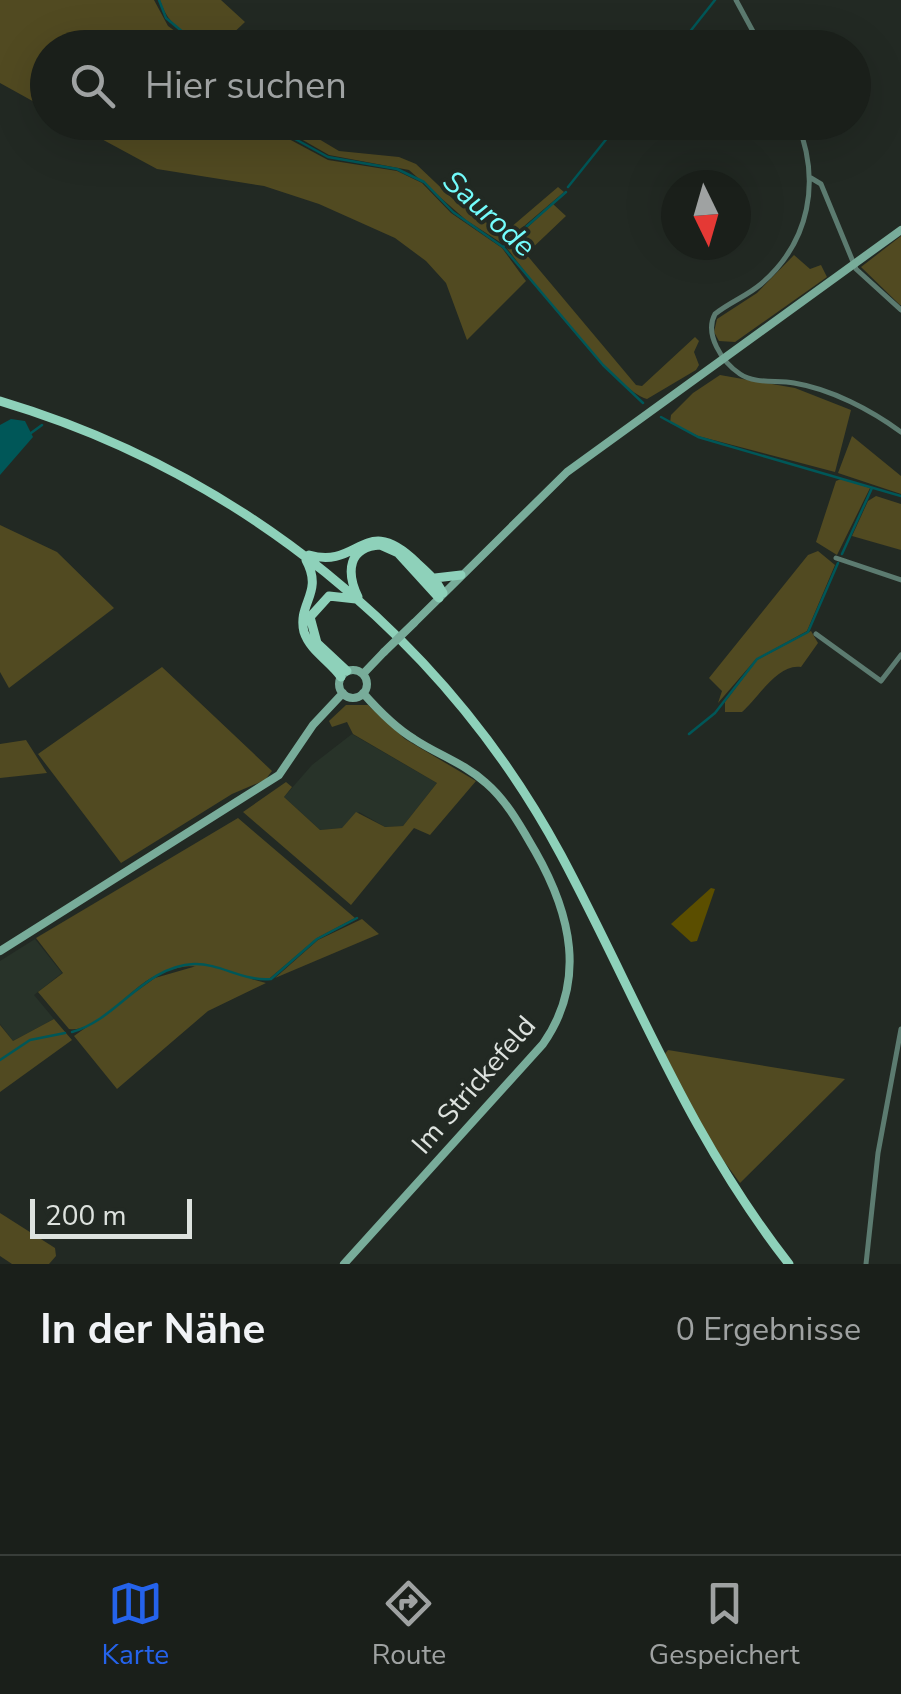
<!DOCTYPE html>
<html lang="de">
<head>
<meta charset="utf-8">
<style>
  :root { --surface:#1a1f1a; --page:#232723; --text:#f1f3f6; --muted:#9fa2a2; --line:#383d39; --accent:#2563eb }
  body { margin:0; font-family:"Nunito Sans",sans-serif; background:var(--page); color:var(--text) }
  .compass { position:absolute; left:661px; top:170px; width:90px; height:90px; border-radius:50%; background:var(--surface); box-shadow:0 10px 40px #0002; rotate:175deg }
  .scale { position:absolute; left:30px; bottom:25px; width:162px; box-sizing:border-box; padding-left:10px; border:5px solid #dde2de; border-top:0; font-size:28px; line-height:35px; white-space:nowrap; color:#dde2de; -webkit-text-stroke:8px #222923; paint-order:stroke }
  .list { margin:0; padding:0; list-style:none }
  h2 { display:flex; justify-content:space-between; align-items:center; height:130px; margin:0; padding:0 40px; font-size:42px }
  h2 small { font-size:32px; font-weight:400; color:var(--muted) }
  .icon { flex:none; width:55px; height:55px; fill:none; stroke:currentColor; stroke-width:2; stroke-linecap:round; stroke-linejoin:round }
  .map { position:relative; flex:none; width:901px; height:1264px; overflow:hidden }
  .search { position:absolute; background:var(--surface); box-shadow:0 10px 40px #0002; left:30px; right:30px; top:30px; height:110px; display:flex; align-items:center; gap:25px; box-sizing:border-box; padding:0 35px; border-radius:55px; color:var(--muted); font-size:38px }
  .sheet { height:290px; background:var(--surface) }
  nav { display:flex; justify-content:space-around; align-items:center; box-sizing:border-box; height:140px; border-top:2px solid var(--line); background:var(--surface); font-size:28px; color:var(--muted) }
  nav a { display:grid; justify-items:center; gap:5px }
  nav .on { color:var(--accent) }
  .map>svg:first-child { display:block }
  .built { fill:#283329 }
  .green { fill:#514a21 }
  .forest { fill:#5b4e00 }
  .water { fill:#005758 }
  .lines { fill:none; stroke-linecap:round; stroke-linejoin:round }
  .stream { stroke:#005758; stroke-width:2.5 }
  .street { stroke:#5c7b70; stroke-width:5 }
  .secondary { stroke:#78ac9a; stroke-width:8 }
  .primary { stroke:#8ed1ba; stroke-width:9 }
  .secondary-bridge { stroke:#78ac9a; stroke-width:8 }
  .labels { text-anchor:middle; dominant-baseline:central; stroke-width:8; stroke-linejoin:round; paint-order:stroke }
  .street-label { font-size:28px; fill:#dde2de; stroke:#222923 }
  .water-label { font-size:30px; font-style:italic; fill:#73fcfc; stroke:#222923 }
</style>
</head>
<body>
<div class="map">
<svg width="901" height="1264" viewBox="0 0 901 1264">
  <rect width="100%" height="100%" fill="#222923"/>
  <path class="built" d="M352 734 437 783 403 826 385 827 359 812 343 828 320 830 284 797 312 765Z
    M35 939 62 973 34 995 54 1019 13 1041 0 1024V961Z"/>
  <path class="green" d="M0 0H154L168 26 197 47 48 48 47 109 0 83Z
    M160 0H221L245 22 228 38 239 47C207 48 170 35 160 0Z
    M72 123H259L328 160 397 171 422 183 451 213 502 248 526 281 467 340 446 283 426 261 395 238 319 204 264 186 157 169Z
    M273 123H292L339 151 399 157 416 164 455 201 503 234 558 187 564 192 503 244 466 220 409 170 329 155Z
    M553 204 566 216 526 254 636 385 642 386 695 337 699 341 694 352 699 365 696 370 647 399C616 391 529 277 506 247Z
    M901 236V305H900L861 267Z
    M794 255 810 269 821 265 827 277 735 342 719 341 714 332 717 319 757 293Z
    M720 375 795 388 851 410 835 472 698 436 670 423 671 415 693 393Z
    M852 436 901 476V494L838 473Z
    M841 479 870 488 837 555 816 542 836 481Z
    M876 496 901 504V550L852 536 868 501Z
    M0 525 57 552 114 608 9 688 0 672Z
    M818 551 835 565 807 631 756 659 718 703 722 691 709 678 808 555Z
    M811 631 818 643 801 667C778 663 758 698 742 712H725V702L757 660Z
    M162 667 272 771 265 780 232 794 121 863 38 754Z
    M346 705H368L405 739 476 781 430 835 414 828 351 905 243 812 286 782 292 787 284 797 320 830 342 828 356 812 385 827 403 826 437 783 353 734 347 722 332 727 329 721Z
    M26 740 47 773 0 778V744Z
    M238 818 355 918 317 938 270 978C224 985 209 950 155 976 129 988 98 1033 69 1029L38 992 63 973 36 938Z
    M362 919 379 934 275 978 318 940Z
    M200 965 266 983 208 1011 117 1089 74 1036 155 978Z
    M54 1019 72 1040 0 1092V1025L13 1041Z
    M668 1050 845 1079 740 1183 709 1141 664 1055Z
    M0 1213 55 1248 56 1256 49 1264H12L0 1256Z"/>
  <path class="forest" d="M711 888 715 889 697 941 691 942 671 924Z"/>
  <path class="water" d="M11 419 25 421 33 437 0 475V425Z"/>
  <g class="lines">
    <path class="stream" d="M159 0 166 18 202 48
      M677 48 715 0
      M264 122 328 157 397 169 424 182 453 212 503 247 603 365 643 403
      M568 187 620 122
      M503 247 566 192
      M661 417 698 437 901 496
      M31 433 42 425
      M842 554 872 488
      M689 734 715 713 757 659 808 632 838 563
      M72 1032C117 1020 144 966 194 964 220 963 244 982 271 979L317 939 357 918
      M0 1060 30 1040 65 1033"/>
    <path class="street" d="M736 0 762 48
      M797 122C821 181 810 242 761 284 747 296 730 302 715 314 704 334 722 362 740 374 755 384 776 380 794 383 831 389 871 410 901 432
      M811 178 821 184 856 269 901 310
      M836 558 901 580
      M816 634 881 681 901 655
      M866 1264 878 1153 901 1029"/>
    <path class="secondary" d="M414 623 567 472 901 230
      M339 684a14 14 0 1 1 28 0a14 14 0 1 1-28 0Z
      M363 674 384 652
      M0 951 279 775 313 725 343 693
      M344 1264 543 1044C587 981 571 914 535 851 521 827 507 801 486 783 464 763 438 755 414 739 394 727 378 710 363 693"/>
    <path class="primary" d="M0 401C238 472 443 636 561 855 638 999 686 1132 789 1264
      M309 555C360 570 364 511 417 563 427 572 437 581 443 593
      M306 560C324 593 297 603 304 632 310 651 330 661 341 677
      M435 578 461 575
      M358 597C346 572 348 547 380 545L398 553 439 598
      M347 671 317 643 310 617 329 596 356 599"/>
    <path class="secondary-bridge" d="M384 652 414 623"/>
  </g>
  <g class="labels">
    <g class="street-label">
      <text transform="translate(474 1085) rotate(-49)">Im Strickefeld</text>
    </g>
    <g class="water-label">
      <text transform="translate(489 214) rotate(42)">Saurode</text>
    </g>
  </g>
</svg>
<svg class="compass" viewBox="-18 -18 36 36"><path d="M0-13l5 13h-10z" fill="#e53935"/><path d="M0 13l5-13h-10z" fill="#9fa2a2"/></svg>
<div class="scale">200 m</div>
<div class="search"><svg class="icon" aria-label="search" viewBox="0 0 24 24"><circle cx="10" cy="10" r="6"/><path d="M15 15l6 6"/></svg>Hier suchen</div>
</div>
<section class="sheet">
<h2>In der Nähe<small>0 Ergebnisse</small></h2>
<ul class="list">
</ul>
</section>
<nav>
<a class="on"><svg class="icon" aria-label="map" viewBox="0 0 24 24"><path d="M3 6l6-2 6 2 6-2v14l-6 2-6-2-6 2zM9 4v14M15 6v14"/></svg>Karte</a>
<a><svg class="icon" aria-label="directions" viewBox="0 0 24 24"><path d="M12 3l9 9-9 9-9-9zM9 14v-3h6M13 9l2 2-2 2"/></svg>Route</a>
<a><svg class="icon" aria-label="saved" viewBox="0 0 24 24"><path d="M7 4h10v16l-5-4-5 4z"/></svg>Gespeichert</a>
</nav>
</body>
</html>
